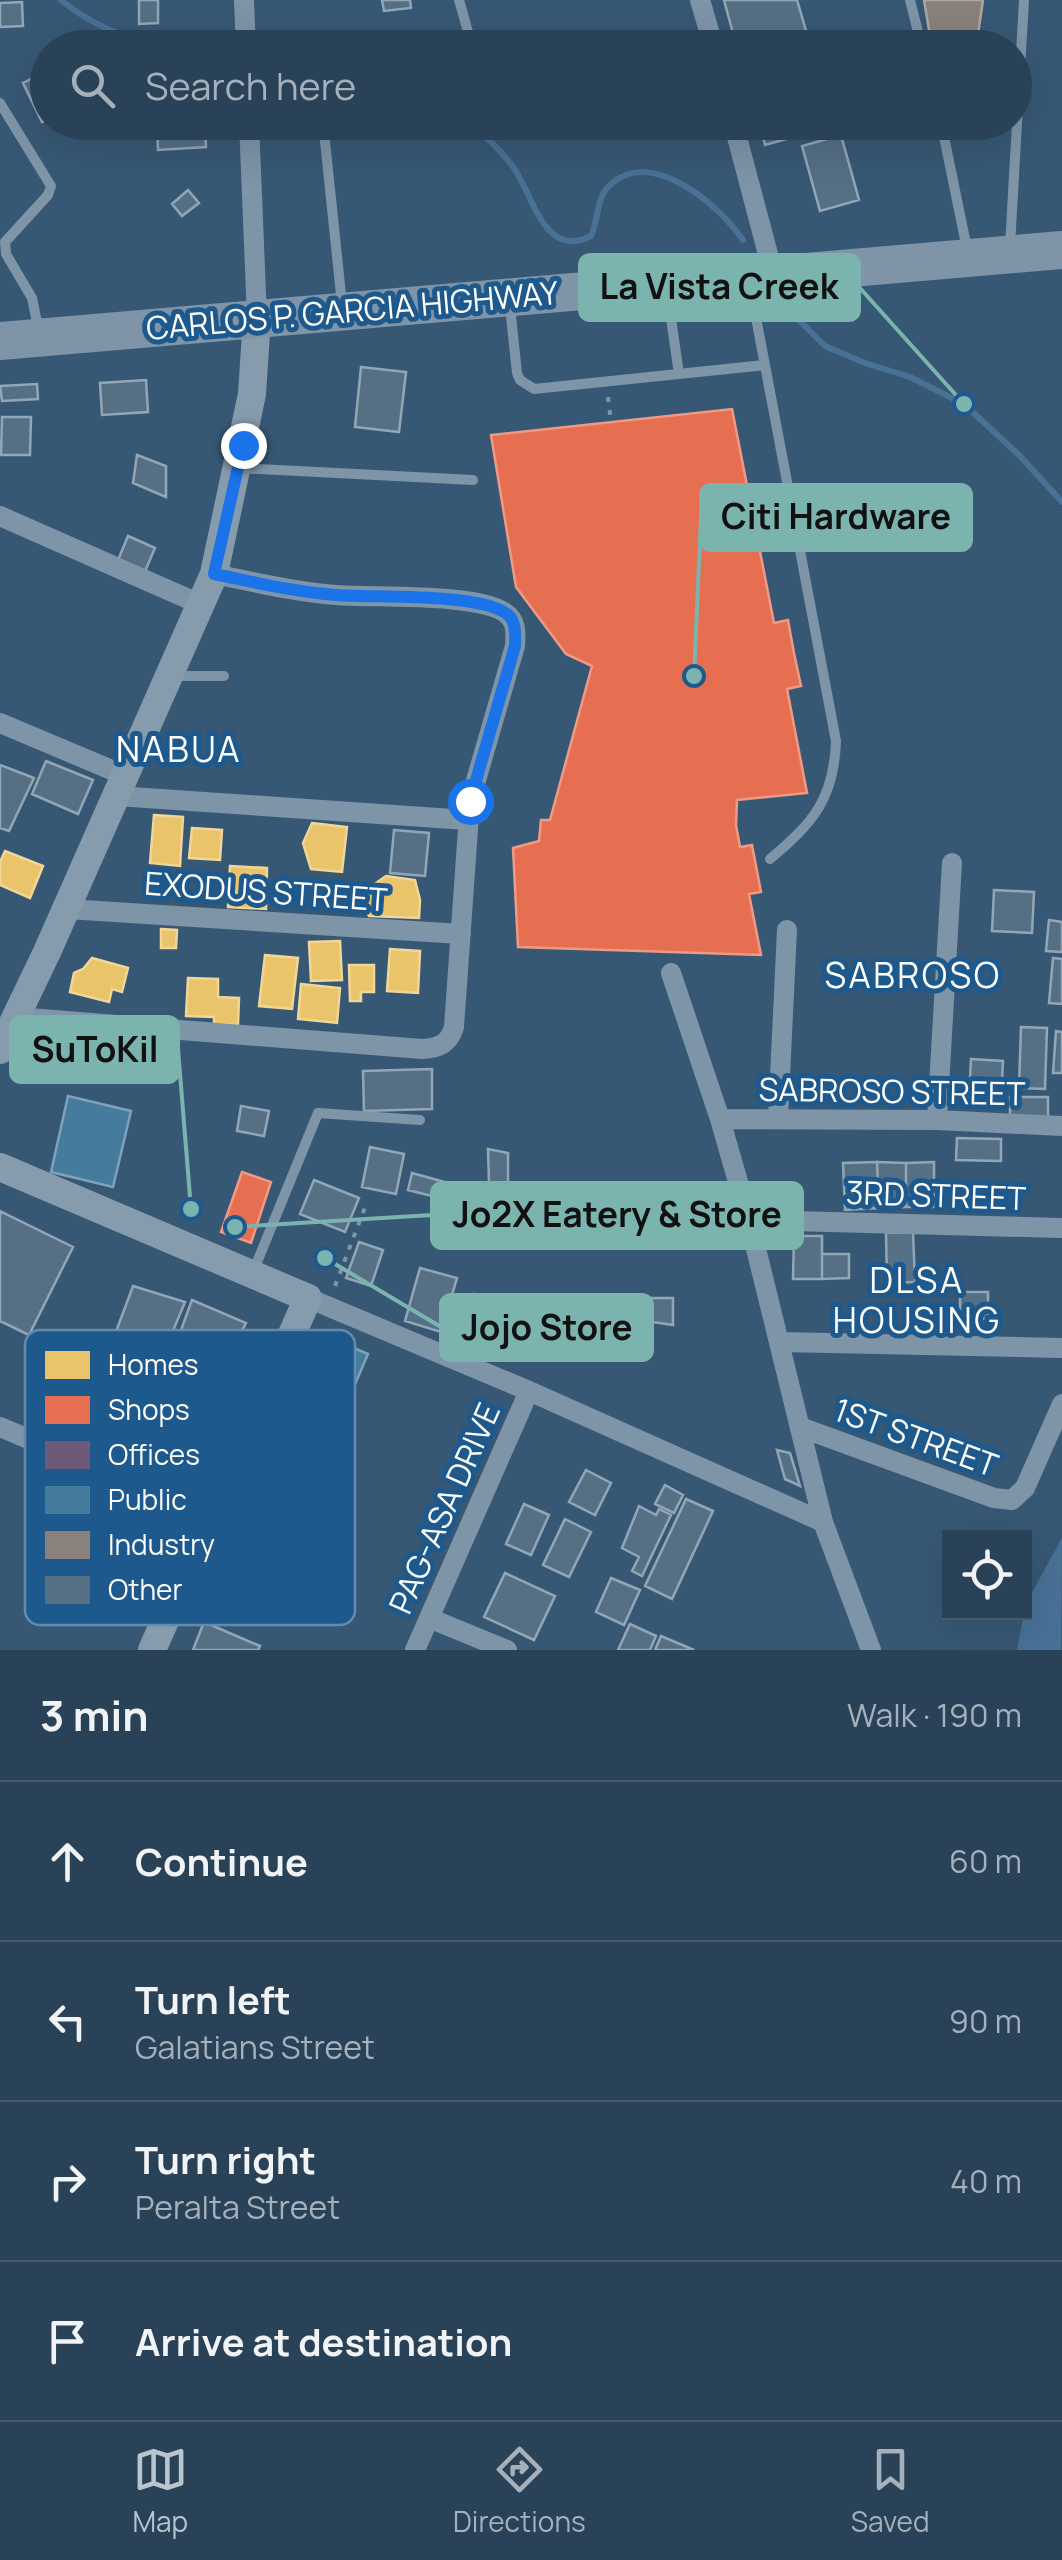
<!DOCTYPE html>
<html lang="en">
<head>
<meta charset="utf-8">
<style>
  :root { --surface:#294257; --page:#354d61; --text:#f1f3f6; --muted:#a5b0ba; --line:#455b6d; --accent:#b9c5ce }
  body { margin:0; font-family:Manrope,sans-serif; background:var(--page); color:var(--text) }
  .controls { position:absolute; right:30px; bottom:30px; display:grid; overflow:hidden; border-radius:0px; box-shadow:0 10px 40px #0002 }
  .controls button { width:90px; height:90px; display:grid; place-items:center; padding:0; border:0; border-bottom:2px solid var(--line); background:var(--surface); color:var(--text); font:50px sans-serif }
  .stop { position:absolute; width:30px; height:30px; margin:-22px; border:8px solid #1a73e8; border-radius:50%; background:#fff }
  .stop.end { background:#1a73e8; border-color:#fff; box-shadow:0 2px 10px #0008 }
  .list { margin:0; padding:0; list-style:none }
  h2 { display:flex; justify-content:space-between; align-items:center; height:130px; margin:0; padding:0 40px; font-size:42px }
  h2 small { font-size:32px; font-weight:400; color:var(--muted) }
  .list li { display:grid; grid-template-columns:65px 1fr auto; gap:30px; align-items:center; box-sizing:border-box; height:160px; padding:0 40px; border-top:2px solid var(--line) }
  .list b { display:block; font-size:38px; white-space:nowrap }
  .list p { margin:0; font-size:32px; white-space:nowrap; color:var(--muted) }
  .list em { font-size:32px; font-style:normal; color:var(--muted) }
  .icon { flex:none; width:55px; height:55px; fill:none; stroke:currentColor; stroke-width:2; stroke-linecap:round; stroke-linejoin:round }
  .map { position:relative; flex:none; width:1062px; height:1650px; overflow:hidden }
  .search { position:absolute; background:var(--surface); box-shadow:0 10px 40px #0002; left:30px; right:30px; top:30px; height:110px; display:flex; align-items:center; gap:25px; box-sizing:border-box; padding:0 35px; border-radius:55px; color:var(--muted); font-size:38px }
  .sheet { height:770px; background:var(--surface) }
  nav { display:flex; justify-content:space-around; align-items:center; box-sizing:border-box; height:140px; border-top:2px solid var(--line); background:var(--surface); font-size:28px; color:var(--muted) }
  nav a { display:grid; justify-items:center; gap:5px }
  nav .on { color:var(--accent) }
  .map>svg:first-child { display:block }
  .water { fill:#497196 }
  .homes { fill:#e9c46a; stroke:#f0d697; stroke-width:2.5 }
  .shops { fill:#e76f51; stroke:#ee9a85; stroke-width:2.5 }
  .public { fill:#457b9d; stroke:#7da3ba; stroke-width:2.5 }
  .industry { fill:#8a817c; stroke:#ada7a3; stroke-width:2.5 }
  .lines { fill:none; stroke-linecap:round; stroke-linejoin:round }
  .stream { stroke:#497196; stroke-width:6 }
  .building { fill:#556f85; stroke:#93a6b6; stroke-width:2.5 }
  .path { stroke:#7e94a7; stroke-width:4; stroke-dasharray:5 8; stroke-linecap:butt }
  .lane { stroke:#7e94a7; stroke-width:10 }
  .street { stroke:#7e94a7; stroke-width:20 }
  .secondary { stroke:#869bac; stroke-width:28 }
  .highway { stroke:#7f94a7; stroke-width:38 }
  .route { stroke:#1a73e8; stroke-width:12 }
  .labels { text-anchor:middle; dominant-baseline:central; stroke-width:10; stroke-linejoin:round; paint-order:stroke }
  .street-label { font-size:32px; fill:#fff; stroke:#1e598d }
  .neighbourhood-label { font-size:35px; letter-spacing:2.5px; fill:#fff; stroke:#1e598d }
  .key { fill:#1e598d; stroke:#628baf; stroke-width:2.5 }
  .key-label { font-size:28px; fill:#fff }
  .leader { fill:none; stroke:#7bb4af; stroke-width:4 }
  .callout-dot { fill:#7bb4af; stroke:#1e598d; stroke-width:4 }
  .callout { fill:#7bb4af; stroke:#7bb4af; stroke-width:4 }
  .callout-label { font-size:35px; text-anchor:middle; font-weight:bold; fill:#111 }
</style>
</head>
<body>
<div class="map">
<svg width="1062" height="1650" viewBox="0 0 1062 1650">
  <rect width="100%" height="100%" fill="#375874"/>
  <path class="water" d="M1062 1538 1061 1650H1017L1026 1603Z"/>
  <path class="homes" d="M154 815 183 817 180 866 150 863Z
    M312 823 347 827 342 872 311 869 303 843Z
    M192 828 222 830 220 860 189 858Z
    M5 851 43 866 30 898 0 885V862Z
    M230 866 267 868 266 909 228 907Z
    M386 876 415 880 420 900 419 918 369 916 356 897Z
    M161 929 177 930 176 948H161Z
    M340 941 342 980 311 981 309 942Z
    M390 949 420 951 418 993 387 991Z
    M265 955 298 958 292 1009 259 1006Z
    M92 958 128 968 122 992 112 989 109 1002 70 992 74 973 83 969Z
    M349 965H374V992H361V1001H350Z
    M188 978 218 979V997L239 998 238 1025 214 1024V1017L186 1016Z
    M301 984 340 988 337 1023 298 1019Z"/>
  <path class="shops" d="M732 409 774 623 788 620 794 653 801 686 787 689 807 793 737 800 736 825 740 847 752 845 761 892 749 894 761 955 518 947 513 848 539 841 541 820H550L592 666 566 654 516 587 491 435Z
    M242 1172 271 1182 251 1243 221 1232Z"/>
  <path class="public" d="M68 1096 131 1111 113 1187 51 1172Z
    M318 1333 368 1354 330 1443 280 1422Z"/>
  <path class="industry" d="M924 0H983L976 48H932Z"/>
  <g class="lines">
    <path class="stream" d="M61 0C91 25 124 37 160 48
      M329 48C349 39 365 33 383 48
      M469 122C485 136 501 150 514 168 533 195 544 260 591 236 599 219 596 197 610 185 652 146 720 206 743 240
      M793 314 825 346 865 363 910 377 964 404 1020 456 1062 502"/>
  </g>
  <path class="building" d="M139 0H158V23L139 24Z
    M382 0H410L411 8 384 11Z
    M724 0H797L811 48H737Z
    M22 2 23 26 0 27V3Z
    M43 73 48 81V119L42 122 23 83Z
    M157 122H205L206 147 158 150Z
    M759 122H832L833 126 765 145Z
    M841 135 859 200 820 211 802 146Z
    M188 190 199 203 182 216 172 204Z
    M361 367 406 372 399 432 355 427Z
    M146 380 148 412 102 415 100 383Z
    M37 384 38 399 2 401 0 386Z
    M2 417H31L30 455H1Z
    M137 455 166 466V497L133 483Z
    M128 536 155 548 143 576 116 565Z
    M46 761 93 780 78 814 32 794Z
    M0 765 34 778 9 831 0 828Z
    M394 830 429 833 425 876 390 873Z
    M994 890 1034 892 1032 933 992 931Z
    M1049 920 1062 922V952L1046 951Z
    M1053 958 1062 959V1004L1049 1003Z
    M1021 1027 1047 1028 1045 1089 1019 1088Z
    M1056 1031 1062 1032V1073H1053Z
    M971 1059 1003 1061 1002 1081 970 1079Z
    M432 1069V1109L364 1111 363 1071Z
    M1010 1097H1048V1120L1010 1119Z
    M241 1106 269 1111 264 1136 237 1131Z
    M957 1138 1001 1139V1161L956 1160Z
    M370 1147 404 1154 396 1194 362 1187Z
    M488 1149 508 1153V1183H489Z
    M877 1162 906 1163V1207L879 1208Z
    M877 1162 879 1208 845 1210 843 1163Z
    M934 1162V1207H906V1163Z
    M412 1173 448 1183 444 1199 408 1190Z
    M314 1180 359 1198 345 1232 300 1214Z
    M0 1211 73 1247 29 1335 0 1321Z
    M913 1232 915 1282 887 1283 886 1233Z
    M794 1236H822V1279H793Z
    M359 1242 383 1250 371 1286 346 1278Z
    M822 1254H849V1278L822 1279Z
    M420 1268 457 1278 441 1332 405 1321Z
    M133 1286 185 1302 162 1357 117 1329Z
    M960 1292H988V1319L960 1318Z
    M474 1294 504 1301 497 1330 467 1323Z
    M641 1298H673V1325L639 1320Z
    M192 1300 246 1323 231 1352 181 1330Z
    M777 1450 790 1453 800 1486 785 1479Z
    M586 1470 611 1483 595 1515 569 1502Z
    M665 1485 683 1495 674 1513 655 1504Z
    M686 1499 713 1511 672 1599 645 1586Z
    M524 1504 549 1515 531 1555 506 1544Z
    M639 1506 656 1515 659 1509 671 1515 642 1576 632 1571 639 1557 622 1548Z
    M565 1519 591 1532 569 1577 543 1565Z
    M505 1573 555 1596 534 1640 484 1617Z
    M611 1578 640 1590 624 1625 596 1612Z
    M204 1622 260 1646 258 1650H193Z
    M630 1624 656 1636 650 1650H618Z
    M661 1636 694 1650H655Z"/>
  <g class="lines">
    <path class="path" d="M608 397 611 422
      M335 1286 367 1202"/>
    <path class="lane" d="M459 0 472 46
      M910 0 922 48
      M0 103 51 186 48 195 5 242 6 254 32 298 39 332
      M323 122 342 304
      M941 122 967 249
      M1010 246 1024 0
      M750 286 836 741C834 799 813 823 770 859
      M667 291 679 374
      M510 307 517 373 520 380 534 389 765 365
      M239 468 473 480
      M170 676H224
      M253 1272 318 1113 420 1120"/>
    <path class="street" d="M244 0 246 48
      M700 0 714 48
      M249 122 257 318
      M733 122 773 273
      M0 516 202 605
      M0 723 126 776
      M117 796 467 820
      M67 909 461 934
      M671 973 720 1119 749 1220 823 1522 871 1650
      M16 1017 422 1049C439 1048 449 1044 454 1027L470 801 515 646C516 633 517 620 504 612 475 593 375 598 336 595 295 592 254 582 214 574
      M778 1118 787 930
      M720 1119 937 1120 1062 1126
      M937 1120 952 863
      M749 1220 1062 1228
      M308 1298 529 1391 823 1522
      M781 1342 1062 1348
      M0 1427 212 1517
      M800 1427 994 1498 1012 1500 1025 1488 1062 1404
      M429 1618 507 1650
      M415 1650 529 1391"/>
    <path class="secondary" d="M0 1050 47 952 214 574 252 394 257 318
      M0 1167 308 1298 152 1650"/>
    <path class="highway" d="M0 341 1062 250"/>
  </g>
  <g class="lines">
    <path class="route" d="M243 445 214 574C254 582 295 592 336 595 375 598 473 593 504 612 517 619 515 633 515 646L470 801"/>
  </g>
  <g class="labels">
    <g class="street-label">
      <text transform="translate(352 310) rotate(-5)">CARLOS P. GARCIA HIGHWAY</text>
      <text transform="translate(266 891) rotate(4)">EXODUS STREET</text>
      <text transform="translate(892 1091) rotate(1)">SABROSO STREET</text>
      <text transform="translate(936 1195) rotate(2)">3RD STREET</text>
      <text transform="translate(916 1437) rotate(20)">1ST STREET</text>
      <text transform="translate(444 1508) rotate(-66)">PAG-ASA DRIVE</text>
    </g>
    <g class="neighbourhood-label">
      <text x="179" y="749">NABUA</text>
      <text x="913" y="975">SABROSO</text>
      <text x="917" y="1280">DLSA<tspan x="917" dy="40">HOUSING</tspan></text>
    </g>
  </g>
  <rect x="25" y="1330" width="330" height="295" rx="15" class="key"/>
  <rect x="45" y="1351" width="45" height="28" fill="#e9c46a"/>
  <rect x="45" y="1396" width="45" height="28" fill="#e76f51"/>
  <rect x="45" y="1441" width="45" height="28" fill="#6d597a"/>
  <rect x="45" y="1486" width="45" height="28" fill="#457b9d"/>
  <rect x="45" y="1531" width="45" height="28" fill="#8a817c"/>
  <rect x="45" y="1576" width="45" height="28" fill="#556f85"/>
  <g class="key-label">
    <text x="108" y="1375">Homes</text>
    <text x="108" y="1420">Shops</text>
    <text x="108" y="1465">Offices</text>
    <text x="108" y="1510">Public</text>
    <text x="108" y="1555">Industry</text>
    <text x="108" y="1600">Other</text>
  </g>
  <path class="leader" d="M964 404L859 287M694 676L701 517M191 1209L178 1049M235 1227L432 1215M325 1258L441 1327"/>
  <g class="callout-dot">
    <circle cx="964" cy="404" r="10"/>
    <circle cx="694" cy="676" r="10"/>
    <circle cx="191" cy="1209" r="10"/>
    <circle cx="235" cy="1227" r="10"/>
    <circle cx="325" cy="1258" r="10"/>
  </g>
  <g class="callout">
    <rect x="580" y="255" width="279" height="65" rx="10"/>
    <rect x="701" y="485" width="270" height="65" rx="10"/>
    <rect x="11" y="1017" width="167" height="65" rx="10"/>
    <rect x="432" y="1183" width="370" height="65" rx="10"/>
    <rect x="441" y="1295" width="211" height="65" rx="10"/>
  </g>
  <g class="callout-label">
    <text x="719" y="299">La Vista Creek</text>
    <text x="836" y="529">Citi Hardware</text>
    <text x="95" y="1062">SuToKil</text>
    <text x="617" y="1227">Jo2X Eatery &amp; Store</text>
    <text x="547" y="1340">Jojo Store</text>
  </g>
</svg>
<div class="controls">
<button><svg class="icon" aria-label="locate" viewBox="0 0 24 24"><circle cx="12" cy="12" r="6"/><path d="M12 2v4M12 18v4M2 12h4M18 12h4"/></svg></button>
</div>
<div class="stop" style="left:470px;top:801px"></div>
<div class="stop end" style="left:243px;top:445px"></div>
<div class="search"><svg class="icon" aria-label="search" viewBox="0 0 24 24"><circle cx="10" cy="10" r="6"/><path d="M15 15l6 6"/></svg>Search here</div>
</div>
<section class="sheet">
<h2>3 min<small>Walk · 190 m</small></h2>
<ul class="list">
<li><svg class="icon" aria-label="ahead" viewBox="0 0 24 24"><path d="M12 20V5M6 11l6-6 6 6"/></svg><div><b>Continue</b></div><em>60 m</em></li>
<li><svg class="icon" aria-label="left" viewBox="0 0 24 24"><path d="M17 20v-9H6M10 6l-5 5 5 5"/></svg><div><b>Turn left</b><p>Galatians Street</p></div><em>90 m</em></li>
<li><svg class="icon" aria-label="right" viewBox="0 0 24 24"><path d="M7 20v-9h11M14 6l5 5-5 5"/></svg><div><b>Turn right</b><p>Peralta Street</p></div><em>40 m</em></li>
<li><svg class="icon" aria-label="arrive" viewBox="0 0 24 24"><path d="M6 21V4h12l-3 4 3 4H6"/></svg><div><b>Arrive at destination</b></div></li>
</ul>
</section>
<nav>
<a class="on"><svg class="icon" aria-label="map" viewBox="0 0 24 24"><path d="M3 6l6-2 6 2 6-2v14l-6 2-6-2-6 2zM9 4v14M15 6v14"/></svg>Map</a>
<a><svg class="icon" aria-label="directions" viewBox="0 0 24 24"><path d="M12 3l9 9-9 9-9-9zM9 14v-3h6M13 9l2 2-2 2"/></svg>Directions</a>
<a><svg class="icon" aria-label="saved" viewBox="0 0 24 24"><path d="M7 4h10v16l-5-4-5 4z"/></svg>Saved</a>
</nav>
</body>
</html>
